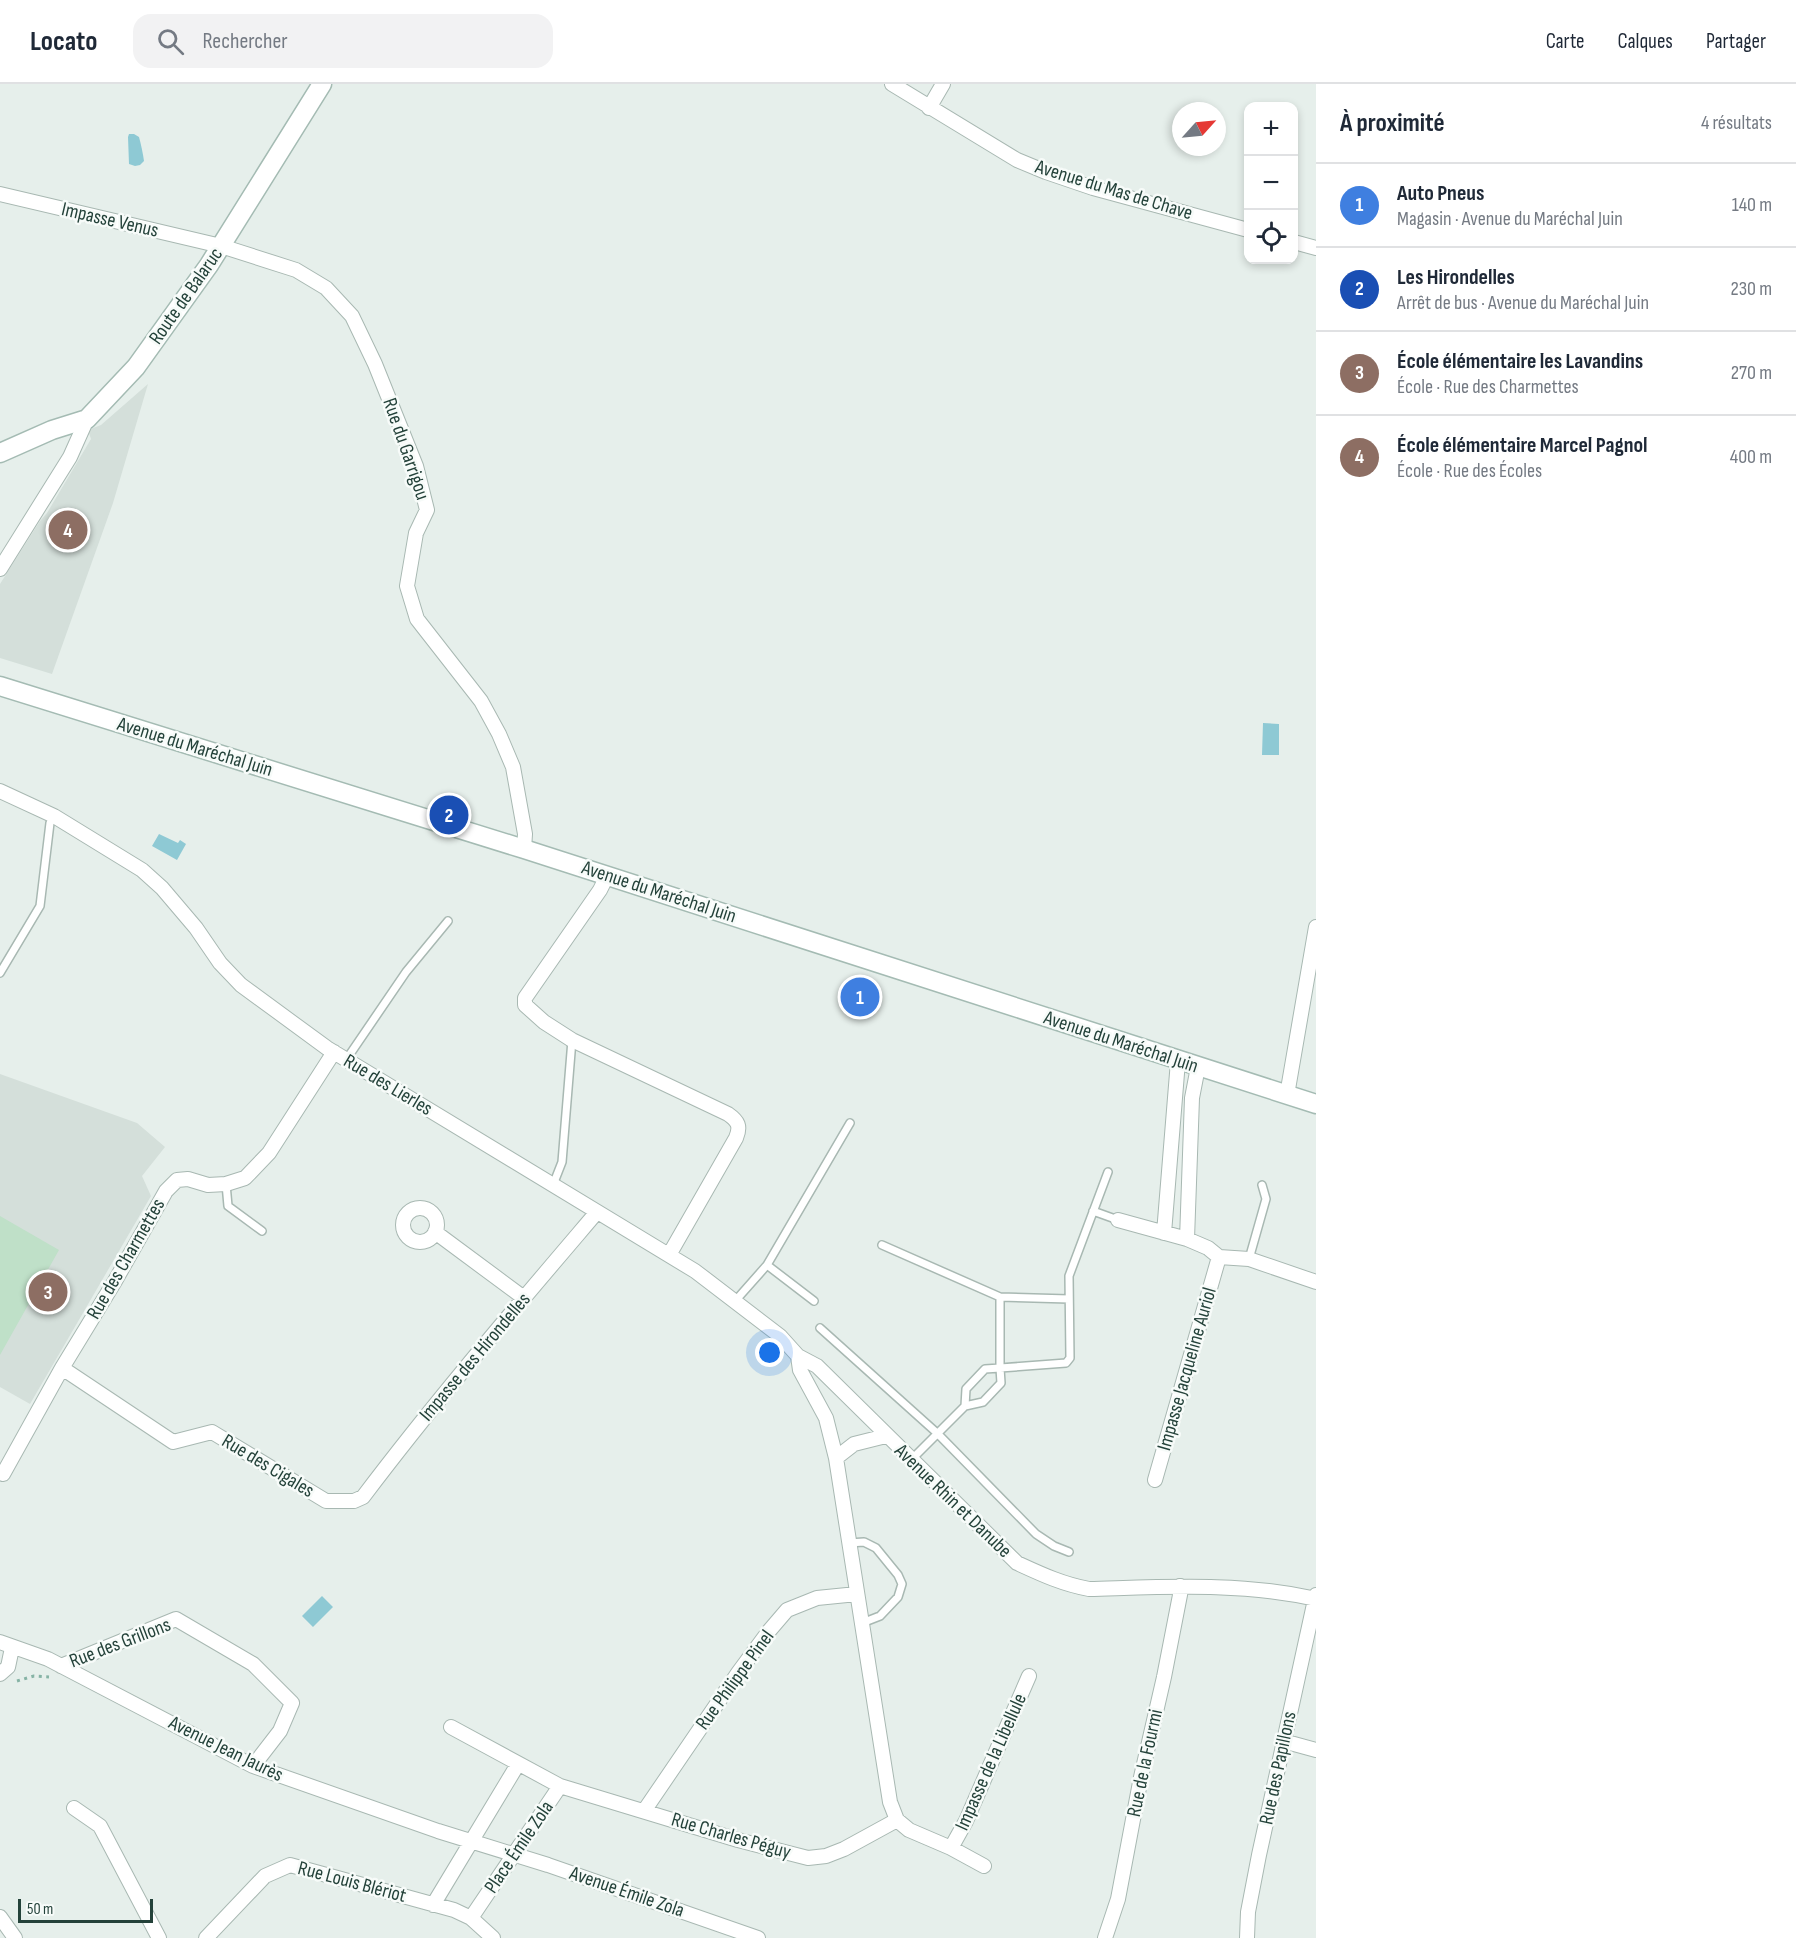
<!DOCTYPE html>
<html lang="fr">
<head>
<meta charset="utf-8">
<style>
  :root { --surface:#fff; --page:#f2f2f3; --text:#1f2937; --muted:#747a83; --line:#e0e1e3; --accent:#7c3aed }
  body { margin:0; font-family:"Sofia Sans Condensed",sans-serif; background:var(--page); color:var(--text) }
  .controls { position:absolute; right:18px; top:18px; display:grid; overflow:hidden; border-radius:12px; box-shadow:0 3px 9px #0003 }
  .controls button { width:54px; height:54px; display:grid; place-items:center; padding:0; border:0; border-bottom:2px solid var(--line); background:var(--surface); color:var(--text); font:30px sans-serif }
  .compass { position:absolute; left:1172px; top:18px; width:54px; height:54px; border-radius:50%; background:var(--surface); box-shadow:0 3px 9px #0003; rotate:63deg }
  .scale { position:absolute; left:18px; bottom:15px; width:135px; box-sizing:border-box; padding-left:6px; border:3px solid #24423a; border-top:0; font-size:16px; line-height:21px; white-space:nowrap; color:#24423a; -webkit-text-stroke:4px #f7fbf9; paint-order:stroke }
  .you { position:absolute; left:770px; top:1269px; width:21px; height:21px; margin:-15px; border:4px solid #fff; border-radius:50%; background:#1a73e8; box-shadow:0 0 0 9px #1a73e833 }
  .badge { display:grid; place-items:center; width:39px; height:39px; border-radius:50%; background:var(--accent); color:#fff; font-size:20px; font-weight:700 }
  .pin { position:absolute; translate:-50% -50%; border:3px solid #fff; box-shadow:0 2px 6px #0006 }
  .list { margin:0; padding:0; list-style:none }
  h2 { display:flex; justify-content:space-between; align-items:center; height:78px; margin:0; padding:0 24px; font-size:26px }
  h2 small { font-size:20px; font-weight:400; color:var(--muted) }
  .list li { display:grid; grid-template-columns:39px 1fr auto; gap:18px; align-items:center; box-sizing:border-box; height:84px; padding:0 24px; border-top:2px solid var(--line) }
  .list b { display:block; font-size:22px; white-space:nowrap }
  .list p { margin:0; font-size:20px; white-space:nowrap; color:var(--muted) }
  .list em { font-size:20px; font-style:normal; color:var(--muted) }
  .icon { flex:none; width:33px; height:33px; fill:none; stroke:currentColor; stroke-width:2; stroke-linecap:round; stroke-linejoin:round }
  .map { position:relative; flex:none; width:1316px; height:1854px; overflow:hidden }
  header { display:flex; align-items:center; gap:36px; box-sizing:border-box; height:84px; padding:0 30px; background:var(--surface); border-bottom:2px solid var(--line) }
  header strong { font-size:28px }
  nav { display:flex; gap:33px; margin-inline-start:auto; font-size:21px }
  .search { width:420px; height:54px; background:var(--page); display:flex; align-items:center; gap:15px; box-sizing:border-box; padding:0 21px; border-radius:18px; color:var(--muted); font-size:22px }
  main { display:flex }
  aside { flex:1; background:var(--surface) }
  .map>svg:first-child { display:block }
  .built { fill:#d4dfda }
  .green { fill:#bfe0c8 }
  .water { fill:#8ec9d4 }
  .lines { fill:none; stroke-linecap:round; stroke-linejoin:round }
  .lane-casing { stroke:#a8b8b2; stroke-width:10 }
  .street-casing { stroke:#a8b8b2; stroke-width:16 }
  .secondary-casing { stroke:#a4bbb3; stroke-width:21 }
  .path { stroke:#86b3a5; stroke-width:3; stroke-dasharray:3 4.5; stroke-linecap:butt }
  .lane { stroke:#fff; stroke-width:7 }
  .street { stroke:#fff; stroke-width:14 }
  .secondary { stroke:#fff; stroke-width:18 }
  .labels { text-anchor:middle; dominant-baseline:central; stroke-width:5; stroke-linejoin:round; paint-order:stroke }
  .street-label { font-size:20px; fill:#24423a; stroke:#f7fbf9 }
</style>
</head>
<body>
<header>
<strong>Locato</strong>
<div class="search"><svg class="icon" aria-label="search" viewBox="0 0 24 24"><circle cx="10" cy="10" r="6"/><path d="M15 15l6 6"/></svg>Rechercher</div>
<nav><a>Carte</a><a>Calques</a><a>Partager</a></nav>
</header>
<main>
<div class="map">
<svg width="1316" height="1854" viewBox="0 0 1316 1854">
  <rect width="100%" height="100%" fill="#e6efeb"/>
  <path class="built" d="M148 300 113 419 52 590 0 574V500L40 437 47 429 91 355 88 346 101 341Z
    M0 990 137 1039 165 1063 142 1092 151 1112 30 1320 0 1303Z"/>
  <path class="green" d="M0 1132 59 1166 0 1271Z"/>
  <path class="water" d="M129 50H134L139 53C141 60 143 70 144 77L140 81 135 82 129 80 128 53Z
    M1263 639 1279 640V671H1262Z
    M159 750 178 759 180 756 186 760 177 776 152 762Z
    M322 1512 333 1523 313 1543 302 1532Z"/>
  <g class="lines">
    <defs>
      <path id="lane" d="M0 889 40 822 50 739 54 732
        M346 976 406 888 448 837
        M226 1100 228 1122 262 1147
        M553 1101 562 1078 572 956
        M1093 1127 1118 1136
        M882 1161 1000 1213 1069 1215
        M1249 1175 1266 1115 1262 1101
        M1000 1213V1284L1066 1279 1070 1274 1069 1192 1108 1088
        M736 1216 767 1181
        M814 1217 767 1181 850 1039
        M820 1244 937 1349 1036 1450 1054 1462 1069 1468
        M911 1376 965 1322 983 1318 1001 1299 1000 1284 985 1285 966 1305 965 1322
        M849 1459 864 1458 876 1464 898 1491 902 1500 898 1513 880 1532 862 1539"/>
      <path id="street" d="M892 0 1017 76 1046 88 1093 104 1248 146
        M929 24 943 0
        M0 110 221 162 296 186 326 204 352 232 375 280 416 382 427 426 416 449 407 502 417 535 481 617 499 650 513 683 525 750 524 765
        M1294 158 1316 164
        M0 485 70 373 87 335
        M0 707 54 732 142 786 162 804 196 844 220 879 241 901 327 964 695 1187 780 1252 798 1272 817 1282 1017 1479C1041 1490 1062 1500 1089 1505 1165 1503 1241 1498 1316 1515
        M607 792 600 806 525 914V921L544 938 572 956 728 1030C738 1037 741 1042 736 1054L669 1171
        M1287 1011 1316 843
        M403 1141a17 17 0 1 1 34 0a17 17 0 1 1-34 0Z
        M1118 1136 1187 1155 1208 1164 1219 1173 1249 1175 1316 1198
        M435 1148 524 1214
        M1164 1149 1178 977
        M1187 1155 1192 1014 1198 983
        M798 1272 800 1286 826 1334 836 1374 890 1718 897 1736 909 1746 951 1764 966 1737 1029 1592
        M62 1284 173 1358 212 1348 326 1417H354L363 1413C437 1315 517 1222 597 1128
        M836 1374 854 1360 886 1352
        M0 1388 3 1390 62 1284 115 1197 166 1107 177 1096 188 1095 208 1101 226 1100 245 1094 269 1069 334 968
        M1155 1396 1219 1173
        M0 1558 48 1575 253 1682 438 1747 548 1781 758 1854
        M61 1582 176 1535 253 1580 292 1619 280 1647 253 1682
        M0 1590 8 1583 12 1564
        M451 1643 560 1702 738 1756 808 1774 826 1772 844 1765 897 1736
        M1283 1657 1316 1666
        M74 1724 100 1742 159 1854
        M644 1727 738 1589 769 1547 787 1526 817 1514 857 1510
        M951 1764 984 1782
        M433 1821 518 1680
        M0 1833 15 1854
        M471 1834 560 1702
        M206 1854 265 1792 290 1781 454 1826 471 1834 493 1854
        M1105 1854 1118 1815 1141 1693 1164 1593 1180 1511V1502
        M1247 1854 1248 1828 1259 1771 1316 1511"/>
      <path id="secondary" d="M0 369 52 346 87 335 136 283 209 181 322 0
        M0 602 524 765 1316 1020"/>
    </defs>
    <use href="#lane" class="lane-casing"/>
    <use href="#street" class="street-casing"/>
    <use href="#secondary" class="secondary-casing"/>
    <path class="path" d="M17 1597 34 1592 49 1593"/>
    <use href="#lane" class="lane"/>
    <use href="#street" class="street"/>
    <use href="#secondary" class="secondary"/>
  </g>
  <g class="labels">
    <g class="street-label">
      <text transform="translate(1114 106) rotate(17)">Avenue du Mas de Chave</text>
      <text transform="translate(110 136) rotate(13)">Impasse Venus</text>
      <text transform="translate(186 212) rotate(-55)">Route de Balaruc</text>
      <text transform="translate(406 365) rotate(71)">Rue du Garrigou</text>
      <text transform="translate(195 663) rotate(17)">Avenue du Maréchal Juin</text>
      <text transform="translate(659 808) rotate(18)">Avenue du Maréchal Juin</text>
      <text transform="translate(1121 958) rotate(18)">Avenue du Maréchal Juin</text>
      <text transform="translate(388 1001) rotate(31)">Rue des Lierles</text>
      <text transform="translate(126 1175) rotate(-60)">Rue des Charmettes</text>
      <text transform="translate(475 1273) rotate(-50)">Impasse des Hirondelles</text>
      <text transform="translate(1187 1285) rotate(-74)">Impasse Jacqueline Auriol</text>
      <text transform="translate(268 1382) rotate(31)">Rue des Cigales</text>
      <text transform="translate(953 1417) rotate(44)">Avenue Rhin et Danube</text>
      <text transform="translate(120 1559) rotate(-21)">Rue des Grillons</text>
      <text transform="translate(735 1596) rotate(-54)">Rue Philippe Pinel</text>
      <text transform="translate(226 1665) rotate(26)">Avenue Jean Jaurès</text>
      <text transform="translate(991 1678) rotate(-66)">Impasse de la Libellule</text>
      <text transform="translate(1145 1679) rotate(-78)">Rue de la Fourmi</text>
      <text transform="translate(1278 1684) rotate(-78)">Rue des Papillons</text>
      <text transform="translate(731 1752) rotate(16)">Rue Charles Péguy</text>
      <text transform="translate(519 1763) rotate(-56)">Place Émile Zola</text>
      <text transform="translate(352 1798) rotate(15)">Rue Louis Blériot</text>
      <text transform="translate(627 1808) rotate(19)">Avenue Émile Zola</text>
    </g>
  </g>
</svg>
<div class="controls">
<button>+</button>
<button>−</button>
<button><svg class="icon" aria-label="locate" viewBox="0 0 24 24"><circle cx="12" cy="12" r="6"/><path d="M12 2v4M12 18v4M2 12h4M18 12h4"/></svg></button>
</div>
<svg class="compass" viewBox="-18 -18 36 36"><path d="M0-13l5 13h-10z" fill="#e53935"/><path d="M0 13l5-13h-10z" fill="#747a83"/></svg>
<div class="scale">50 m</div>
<div class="you"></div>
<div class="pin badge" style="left:860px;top:913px;background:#3f7fe0">1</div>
<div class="pin badge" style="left:449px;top:731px;background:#1a4fb4">2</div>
<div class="pin badge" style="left:48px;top:1208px;background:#8d6e63">3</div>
<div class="pin badge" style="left:68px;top:446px;background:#8d6e63">4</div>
</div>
<aside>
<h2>À proximité<small>4 résultats</small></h2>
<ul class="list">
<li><span class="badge" style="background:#3f7fe0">1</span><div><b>Auto Pneus</b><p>Magasin · Avenue du Maréchal Juin</p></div><em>140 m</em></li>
<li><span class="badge" style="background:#1a4fb4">2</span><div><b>Les Hirondelles</b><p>Arrêt de bus · Avenue du Maréchal Juin</p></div><em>230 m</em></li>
<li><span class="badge" style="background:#8d6e63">3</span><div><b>École élémentaire les Lavandins</b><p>École · Rue des Charmettes</p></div><em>270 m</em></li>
<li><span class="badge" style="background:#8d6e63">4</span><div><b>École élémentaire Marcel Pagnol</b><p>École · Rue des Écoles</p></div><em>400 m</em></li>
</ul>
</aside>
</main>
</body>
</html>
